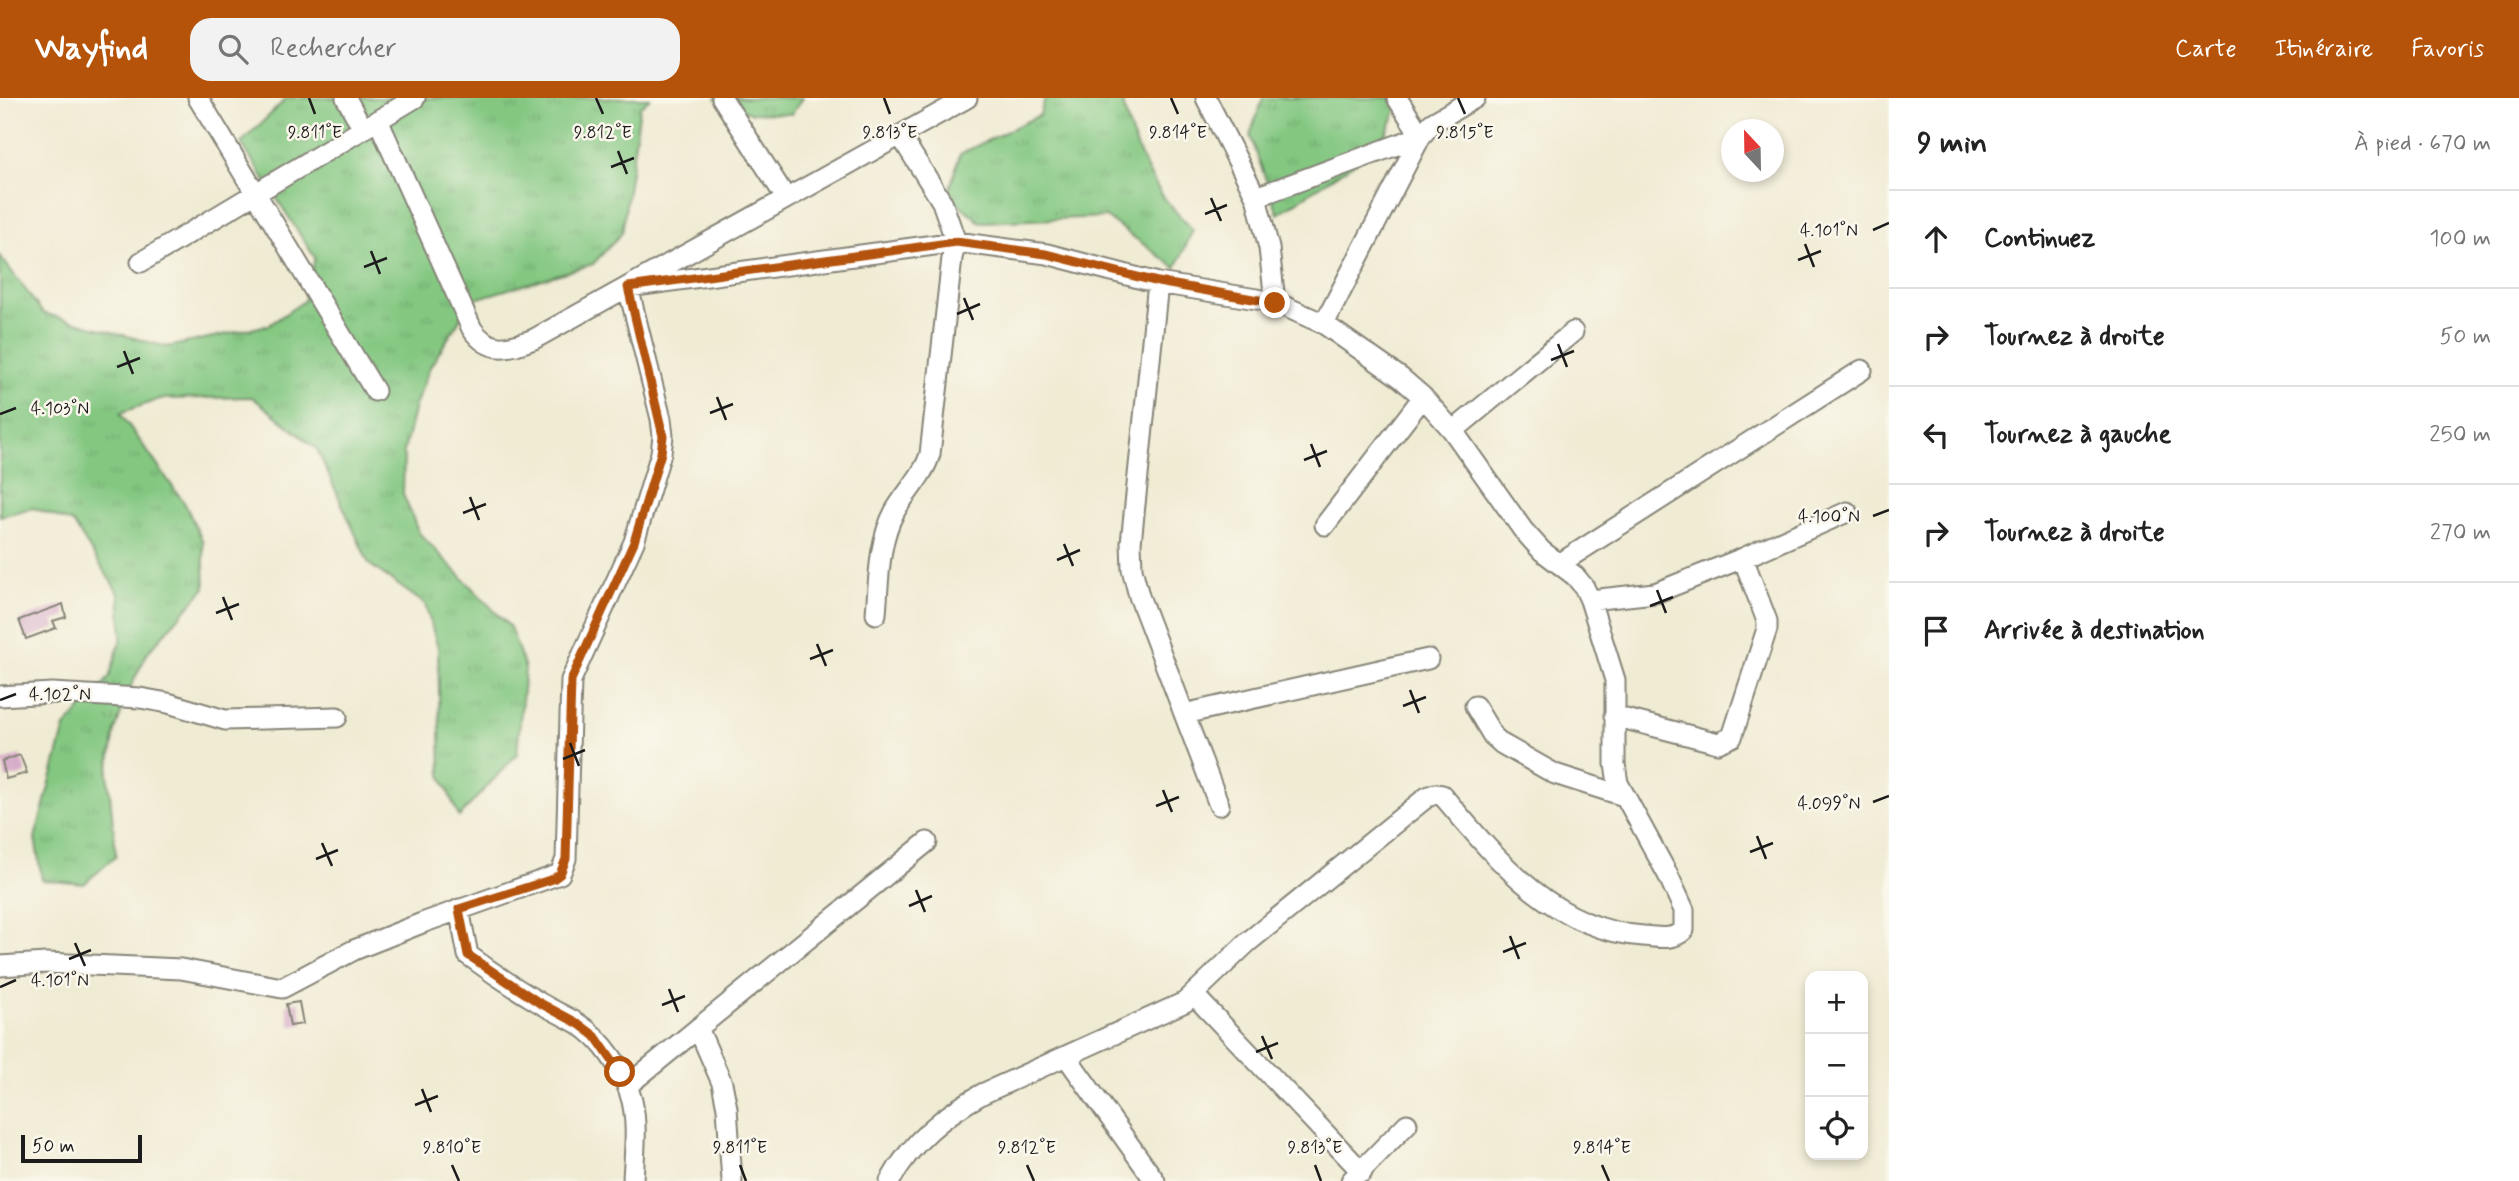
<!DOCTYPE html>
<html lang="fr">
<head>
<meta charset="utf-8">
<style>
  :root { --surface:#fff; --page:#f2f2f2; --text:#222; --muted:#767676; --line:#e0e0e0; --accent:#b45309 }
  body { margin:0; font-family:Mynerve,sans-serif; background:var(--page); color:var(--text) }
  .controls { position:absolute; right:21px; bottom:21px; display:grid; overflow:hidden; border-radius:14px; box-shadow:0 4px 10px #0003 }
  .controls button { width:63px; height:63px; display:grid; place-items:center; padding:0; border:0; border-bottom:2px solid var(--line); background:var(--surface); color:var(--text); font:35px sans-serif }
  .compass { position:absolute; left:1721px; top:21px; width:63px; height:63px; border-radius:50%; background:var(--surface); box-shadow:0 4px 10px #0003; rotate:338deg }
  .scale { position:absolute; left:21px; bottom:18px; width:121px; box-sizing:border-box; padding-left:7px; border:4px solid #1c1c1c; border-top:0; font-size:19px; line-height:24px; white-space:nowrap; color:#1c1c1c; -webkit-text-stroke:5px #fbf7ec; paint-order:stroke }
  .stop { position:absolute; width:21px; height:21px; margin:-16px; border:5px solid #b45309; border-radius:50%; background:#fff }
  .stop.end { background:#b45309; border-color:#fff; box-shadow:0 2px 7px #0008 }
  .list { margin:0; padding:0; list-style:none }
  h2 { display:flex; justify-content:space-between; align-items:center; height:91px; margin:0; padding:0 28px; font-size:30px }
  h2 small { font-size:23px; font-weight:400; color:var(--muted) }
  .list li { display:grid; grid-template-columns:46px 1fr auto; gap:21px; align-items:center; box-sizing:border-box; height:98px; padding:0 28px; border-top:2px solid var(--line) }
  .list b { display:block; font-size:26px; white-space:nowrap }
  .list em { font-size:23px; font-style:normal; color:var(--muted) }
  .icon { flex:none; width:38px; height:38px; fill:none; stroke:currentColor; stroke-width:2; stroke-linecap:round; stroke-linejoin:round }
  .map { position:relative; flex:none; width:1889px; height:1083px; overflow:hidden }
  header { display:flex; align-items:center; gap:42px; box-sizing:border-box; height:98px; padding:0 35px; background:var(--accent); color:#fff }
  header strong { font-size:33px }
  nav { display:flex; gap:38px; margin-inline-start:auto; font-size:24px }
  .search { width:490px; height:63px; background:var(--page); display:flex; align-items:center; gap:18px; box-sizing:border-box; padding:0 24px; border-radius:21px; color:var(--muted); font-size:26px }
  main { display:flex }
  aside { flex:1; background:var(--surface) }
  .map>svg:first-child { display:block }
  .grass { fill:url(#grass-tufts); stroke:#50724e; stroke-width:2 }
  .building { fill:#d6abc7 }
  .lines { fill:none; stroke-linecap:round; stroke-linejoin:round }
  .minor-casing { stroke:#868478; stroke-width:23 }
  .minor { stroke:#fff; stroke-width:19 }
  .route { stroke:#b45309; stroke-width:9 }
  .ticks { fill:none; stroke:#1c1c1c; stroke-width:2.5 }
  .ticks-label { font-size:18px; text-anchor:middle; fill:#1c1c1c; stroke:#fbf7ec; stroke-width:5; stroke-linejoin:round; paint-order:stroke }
</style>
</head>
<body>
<header>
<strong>Wayfind</strong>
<div class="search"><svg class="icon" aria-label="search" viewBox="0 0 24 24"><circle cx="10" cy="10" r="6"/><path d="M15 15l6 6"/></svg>Rechercher</div>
<nav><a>Carte</a><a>Itinéraire</a><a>Favoris</a></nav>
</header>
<main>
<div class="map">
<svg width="1889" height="1083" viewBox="0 0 1889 1083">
  <defs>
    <pattern id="grass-tufts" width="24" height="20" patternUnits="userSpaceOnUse" patternTransform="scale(1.75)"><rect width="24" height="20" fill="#83c781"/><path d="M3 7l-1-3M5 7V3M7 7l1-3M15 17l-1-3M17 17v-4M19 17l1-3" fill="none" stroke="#71aa6f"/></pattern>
  </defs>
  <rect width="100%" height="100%" fill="#fbf7ec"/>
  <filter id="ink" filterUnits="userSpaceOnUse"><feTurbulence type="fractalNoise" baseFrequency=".0143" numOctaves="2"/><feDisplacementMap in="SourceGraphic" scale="14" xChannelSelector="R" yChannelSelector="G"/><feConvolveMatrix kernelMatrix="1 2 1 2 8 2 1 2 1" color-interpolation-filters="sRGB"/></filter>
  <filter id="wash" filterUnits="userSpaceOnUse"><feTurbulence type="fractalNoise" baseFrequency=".00686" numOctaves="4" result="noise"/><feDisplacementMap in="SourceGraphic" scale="28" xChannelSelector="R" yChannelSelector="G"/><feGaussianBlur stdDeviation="1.57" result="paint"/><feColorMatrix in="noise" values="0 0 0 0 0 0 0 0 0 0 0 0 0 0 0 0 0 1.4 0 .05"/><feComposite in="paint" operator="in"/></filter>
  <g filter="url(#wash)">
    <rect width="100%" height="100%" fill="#f0ebd3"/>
    <path class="grass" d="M287 0H650L640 9 622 135 593 166 472 202 430 269 415 308 404 353 403 396 419 435 510 529 525 570 517 656 459 719 441 677 438 550 425 506 369 466 317 351 252 299 160 301 120 315 185 406 203 444 205 490 148 554 129 592 115 633 108 675 116 758 84 786 42 782 35 740 65 629 109 580 122 538 119 496 73 425 34 410 0 418V158L43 215 167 249 269 227 304 203 315 160 241 45Z
      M715 0H802L792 16 750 15Z
      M1045 0H1122C1128 33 1144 70 1163 98 1171 110 1183 121 1193 132L1176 170 1106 119 980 124 948 97 960 56 1040 17Z
      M1263 0H1402L1381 47 1278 116 1250 37Z"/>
    <g id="blocks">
      <path class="building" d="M63 506 66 519 53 523 56 530 26 541 19 522Z
        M20 657 27 675 6 681 2 663Z
        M299 904 303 926 290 928 286 906Z"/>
    </g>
  </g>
  <g filter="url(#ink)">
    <use href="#blocks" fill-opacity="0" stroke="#868478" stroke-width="2"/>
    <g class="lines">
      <defs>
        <path id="minor" d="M198 0 375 293
          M346 0 363 31
          M722 0 786 100
          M1206 0 1256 99 1269 150 1275 204
          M378 22 472 231C490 257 509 250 534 241L967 0
          M1256 99 1421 38 1397 0
          M141 164 415 0
          M1158 185 1131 445 1132 471 1139 498 1219 707
          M1324 226 1421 38 1432 25 1475 0
          M1453 333 1573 234
          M1325 427 1423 299
          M1559 466 1862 272
          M1590 502 1655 495 1743 460 1847 414
          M876 516C879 482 878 444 895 413 906 394 924 377 930 356L952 160 956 144 942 104 900 37
          M0 598 52 595 140 600 168 605 225 622 337 619
          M1475 608 1493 638 1502 646 1555 676 1624 698
          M1184 616 1428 561
          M1614 618 1718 645 1732 639 1767 531V523L1743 460
          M459 811 468 857C491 874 515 890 540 905 552 912 565 918 577 925 603 941 625 974 632 1003 638 1029 634 1057 633 1083
          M0 868 46 865 181 871 282 890 354 852 422 825 560 776 566 761 571 582 634 444 661 355 663 338 661 321 628 189 956 144 1047 156 1158 185 1275 204 1324 226 1401 280 1423 299 1453 333 1523 432 1542 453 1575 478 1584 489 1590 502 1615 582V666L1618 685 1668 777 1684 812V832C1673 843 1658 839 1643 838 1553 832 1496 761 1442 697L1435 696 1427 699 1248 844 1185 904 982 996C943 1018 912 1043 890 1083
          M1194 897 1362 1074
          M698 930 722 985 727 1010 732 1083
          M1066 958 1155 1083
          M627 988 927 744
          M1351 1083 1407 1026"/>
      </defs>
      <use href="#minor" class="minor-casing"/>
      <use href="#minor" class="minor"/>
    </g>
  </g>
  <g class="lines" filter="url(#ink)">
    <path class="route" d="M620 974 595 938 579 926 538 904 468 857 459 811 553 781 560 776 566 761 571 582 634 444 661 355 663 338 628 189 956 144 1046 156 1158 184 1275 205"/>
  </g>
  <path class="ticks" d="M309 0 315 16M596 0 603 16M884 0 890 16M1171 0 1178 16M1458 0 1465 16M618 53 627 76M611 69 634 60M1211 100 1221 123M1205 116 1227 107M1873 132 1889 125M1805 146 1814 169M371 153 380 176M1798 162 1821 153M364 169 387 160M964 200 973 222M957 216 980 206M1558 246 1567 269M124 253 133 276M1551 262 1574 253M117 269 140 260M717 299 726 322M710 315 733 306M0 316 16 310M1311 346 1320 369M1304 362 1327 353M470 399 479 422M463 415 486 406M1873 418 1889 412M1064 446 1073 468M1057 462 1080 452M1657 492 1666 515M223 499 232 522M1650 508 1673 499M216 515 239 506M817 546 826 568M810 561 833 552M1410 592 1419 615M0 602 16 596M1403 608 1426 599M570 645 579 668M563 661 585 652M1163 692 1172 714M1873 704 1889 698M1156 708 1179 699M1757 738 1766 761M322 745 332 768M1750 754 1773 745M316 761 338 752M916 792 925 814M909 808 932 798M1510 838 1519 861M75 845 85 868M1503 854 1526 845M69 861 91 852M0 889 16 882M669 891 678 914M662 907 685 898M1262 938 1272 961M1256 954 1278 945M422 991 431 1014M415 1007 438 998M452 1067 459 1083M740 1067 746 1083M1027 1067 1034 1083M1315 1067 1321 1083M1602 1067 1609 1083"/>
  <g class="ticks-label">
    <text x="315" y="40">9.811°E</text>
    <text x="603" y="40">9.812°E</text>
    <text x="890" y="40">9.813°E</text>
    <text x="1178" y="40">9.814°E</text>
    <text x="1465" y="40">9.815°E</text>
    <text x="1829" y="138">4.101°N</text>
    <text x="60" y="316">4.103°N</text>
    <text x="1829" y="424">4.100°N</text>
    <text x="60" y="602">4.102°N</text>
    <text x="1829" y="711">4.099°N</text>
    <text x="60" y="888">4.101°N</text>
    <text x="452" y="1055">9.810°E</text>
    <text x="740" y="1055">9.811°E</text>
    <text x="1027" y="1055">9.812°E</text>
    <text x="1315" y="1055">9.813°E</text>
    <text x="1602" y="1055">9.814°E</text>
  </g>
</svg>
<div class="controls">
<button>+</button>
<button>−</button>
<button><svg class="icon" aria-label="locate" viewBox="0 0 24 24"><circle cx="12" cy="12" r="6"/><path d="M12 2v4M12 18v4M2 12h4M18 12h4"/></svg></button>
</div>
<svg class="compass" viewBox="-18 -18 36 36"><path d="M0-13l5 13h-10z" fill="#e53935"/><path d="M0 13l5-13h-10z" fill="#767676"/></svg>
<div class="scale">50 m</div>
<div class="stop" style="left:620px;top:974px"></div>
<div class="stop end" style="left:1275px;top:205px"></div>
</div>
<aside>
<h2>9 min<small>À pied · 670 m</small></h2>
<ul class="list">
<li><svg class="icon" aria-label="ahead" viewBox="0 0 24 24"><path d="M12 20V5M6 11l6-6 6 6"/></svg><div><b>Continuez</b></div><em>100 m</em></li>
<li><svg class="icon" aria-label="right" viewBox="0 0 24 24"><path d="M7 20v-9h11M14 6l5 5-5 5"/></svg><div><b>Tournez à droite</b></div><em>50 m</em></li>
<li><svg class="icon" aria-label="left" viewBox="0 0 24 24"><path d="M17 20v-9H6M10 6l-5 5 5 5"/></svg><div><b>Tournez à gauche</b></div><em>250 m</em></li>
<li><svg class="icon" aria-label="right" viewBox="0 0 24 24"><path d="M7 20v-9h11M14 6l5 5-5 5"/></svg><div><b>Tournez à droite</b></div><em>270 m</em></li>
<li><svg class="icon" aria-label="arrive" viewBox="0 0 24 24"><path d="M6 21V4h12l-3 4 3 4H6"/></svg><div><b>Arrivée à destination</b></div></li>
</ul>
</aside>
</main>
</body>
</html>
